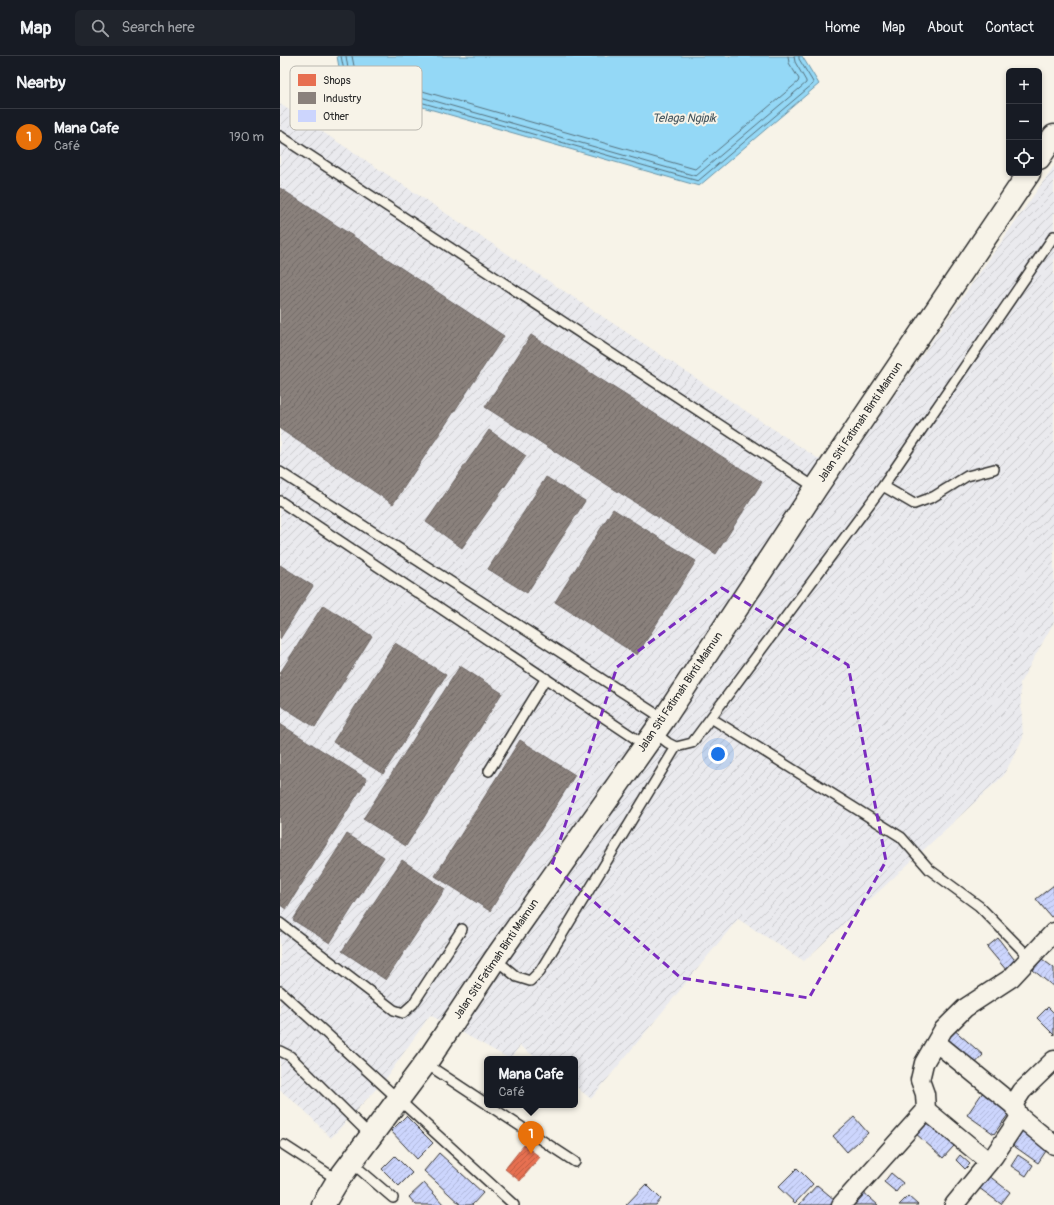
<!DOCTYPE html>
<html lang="en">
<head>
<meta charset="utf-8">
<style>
  :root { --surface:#171b24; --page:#20242c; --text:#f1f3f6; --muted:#9ea1a6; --line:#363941; --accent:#98999b }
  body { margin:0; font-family:Pangolin,sans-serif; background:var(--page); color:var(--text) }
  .controls { position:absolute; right:12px; top:12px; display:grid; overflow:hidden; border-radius:6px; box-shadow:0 2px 6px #0003 }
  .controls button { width:36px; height:36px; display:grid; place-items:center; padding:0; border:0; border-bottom:1px solid var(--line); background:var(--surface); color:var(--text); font:20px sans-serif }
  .you { position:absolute; left:438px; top:698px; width:14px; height:14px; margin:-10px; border:3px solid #fff; border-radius:50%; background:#1a73e8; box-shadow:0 0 0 6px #1a73e833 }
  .badge { display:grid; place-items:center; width:26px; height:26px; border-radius:50%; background:var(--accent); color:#fff; font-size:13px; font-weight:700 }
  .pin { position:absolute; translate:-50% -33px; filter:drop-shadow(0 1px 2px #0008) }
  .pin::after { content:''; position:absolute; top:21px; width:14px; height:12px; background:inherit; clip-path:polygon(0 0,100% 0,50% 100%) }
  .popup { position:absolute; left:204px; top:1000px; width:94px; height:52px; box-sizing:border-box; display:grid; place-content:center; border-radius:6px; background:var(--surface); filter:drop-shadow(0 1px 3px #0005); font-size:13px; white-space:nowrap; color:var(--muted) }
  .popup b { font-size:15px; color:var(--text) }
  .popup::after { content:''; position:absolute; left:50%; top:100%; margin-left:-8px; border:8px solid transparent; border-top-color:var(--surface) }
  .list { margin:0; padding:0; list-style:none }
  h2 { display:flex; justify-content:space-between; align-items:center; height:52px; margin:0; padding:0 16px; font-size:17px }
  h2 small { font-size:13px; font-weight:400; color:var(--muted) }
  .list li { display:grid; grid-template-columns:26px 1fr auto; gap:12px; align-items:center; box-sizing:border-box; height:56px; padding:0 16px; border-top:1px solid var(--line) }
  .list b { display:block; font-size:15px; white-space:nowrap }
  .list p { margin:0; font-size:13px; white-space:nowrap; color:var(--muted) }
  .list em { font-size:13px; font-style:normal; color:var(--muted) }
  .icon { flex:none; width:22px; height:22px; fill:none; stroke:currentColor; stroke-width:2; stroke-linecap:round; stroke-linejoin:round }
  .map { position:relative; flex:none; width:774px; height:1149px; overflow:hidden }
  header { display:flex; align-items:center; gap:24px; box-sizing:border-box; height:56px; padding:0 20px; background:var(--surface); border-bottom:1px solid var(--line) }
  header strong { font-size:19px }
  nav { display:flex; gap:22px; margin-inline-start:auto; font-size:14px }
  .search { width:280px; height:36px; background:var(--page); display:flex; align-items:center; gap:10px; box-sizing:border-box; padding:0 14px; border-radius:6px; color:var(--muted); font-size:15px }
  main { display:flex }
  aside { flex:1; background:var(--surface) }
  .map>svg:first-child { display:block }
  .industrial { fill:url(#industrial-furrows) }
  .water { fill:#94d8f6; stroke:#6a93a5 }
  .shops { fill:url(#shops-hatch); stroke:#af5b46 }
  .industry { fill:url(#industry-hatch); stroke:#6e6764 }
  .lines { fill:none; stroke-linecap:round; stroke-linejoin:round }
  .shore { stroke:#55707c; stroke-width:1 }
  .building { fill:url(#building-hatch); stroke:#2b2b2b }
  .lane-casing { stroke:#2b2b2b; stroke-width:12 }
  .street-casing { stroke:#2b2b2b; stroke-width:21 }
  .secondary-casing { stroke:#2b2b2b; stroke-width:25 }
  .lane { stroke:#f7f3e8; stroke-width:9 }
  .street { stroke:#f7f3e8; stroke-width:18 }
  .secondary { stroke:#f7f3e8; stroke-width:22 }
  .marked { fill:none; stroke:#7b2cbf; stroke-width:3; stroke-dasharray:8 5; stroke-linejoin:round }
  .labels { text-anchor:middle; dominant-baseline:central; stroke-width:4; stroke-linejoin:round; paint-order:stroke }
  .street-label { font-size:11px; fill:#2b2b2b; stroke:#f7f3e8 }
  .water-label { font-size:12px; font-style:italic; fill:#45565e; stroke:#f7f3e8 }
  .key { fill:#f7f3e8; stroke:#bab7af; stroke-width:1 }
  .key-label { font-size:11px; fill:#2b2b2b }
</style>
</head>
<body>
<header>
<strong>Map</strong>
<div class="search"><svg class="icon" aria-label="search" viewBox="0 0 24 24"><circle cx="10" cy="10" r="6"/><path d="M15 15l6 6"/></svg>Search here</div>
<nav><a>Home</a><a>Map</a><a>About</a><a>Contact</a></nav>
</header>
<main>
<aside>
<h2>Nearby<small></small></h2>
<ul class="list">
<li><span class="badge" style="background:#e8710a">1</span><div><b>Mana Cafe</b><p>Café</p></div><em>190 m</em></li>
</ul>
</aside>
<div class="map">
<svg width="774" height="1149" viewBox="0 0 774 1149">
  <defs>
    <pattern id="industrial-furrows" width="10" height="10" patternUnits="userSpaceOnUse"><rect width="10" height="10" fill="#eaeaee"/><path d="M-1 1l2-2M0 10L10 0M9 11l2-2" fill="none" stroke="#c9c9cc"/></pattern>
    <pattern id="shops-hatch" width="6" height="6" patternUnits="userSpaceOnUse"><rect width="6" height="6" fill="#e76f51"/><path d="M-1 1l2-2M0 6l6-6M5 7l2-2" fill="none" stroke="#bb5b43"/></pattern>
    <pattern id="industry-hatch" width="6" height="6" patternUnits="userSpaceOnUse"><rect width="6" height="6" fill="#8a817c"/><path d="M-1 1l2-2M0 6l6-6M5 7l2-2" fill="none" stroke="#716a66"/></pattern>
    <pattern id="building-hatch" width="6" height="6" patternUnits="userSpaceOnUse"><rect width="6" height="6" fill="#ccd5fd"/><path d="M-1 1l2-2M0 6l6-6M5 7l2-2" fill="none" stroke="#afb7d9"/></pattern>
  </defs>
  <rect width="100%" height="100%" fill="#f7f3e8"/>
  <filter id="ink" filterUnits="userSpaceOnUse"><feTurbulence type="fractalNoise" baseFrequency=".025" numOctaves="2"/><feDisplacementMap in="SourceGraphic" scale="8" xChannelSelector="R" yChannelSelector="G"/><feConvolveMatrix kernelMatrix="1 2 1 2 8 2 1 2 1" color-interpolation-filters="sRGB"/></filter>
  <g filter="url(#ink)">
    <path class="industrial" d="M0 48 560 417 774 110V566L740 627 743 682 724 719 524 905 458 863 311 1043 295 1030V1003H258L240 990 230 1003 150 959 107 1021 51 1082 24 1054 0 1034Z"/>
    <path class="water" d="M57 0H522L539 28 419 130 62 28Z"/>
    <path class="shops" d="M244 1089 260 1101 240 1125 225 1113Z"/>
    <path class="industry" d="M0 132 224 280 113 448 0 373Z
      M251 279 482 426 436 498 205 351Z
      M209 374 246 400 182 492 146 466Z
      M266 421 305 445 247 537 208 513Z
      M333 453 416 505 357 599 275 546Z
      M0 509 33 530 0 583Z
      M43 549 92 580 35 671 0 649V617Z
      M115 587 166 619 103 718 53 686Z
      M180 610 222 637 126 790 83 763Z
      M0 668 87 723 6 853 0 849Z
      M240 684 295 719 210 855 155 820Z
      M67 778 104 801 50 887 13 864Z
      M122 804 165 833 106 924 62 895Z"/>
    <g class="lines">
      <path class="shore" d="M61 0 66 25 418 125 533 28V26L519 3V0
        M66 0 69 19 71 21 416 120 526 27V25L515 6 514 0
        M72 0 75 15 76 16 415 113 518 26 519 23 509 7 508 0"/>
    </g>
    <path class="building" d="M774 829V859L771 861 756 843Z
      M718 882 737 907 727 915 707 891Z
      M762 903 774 912V931L753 914Z
      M768 951 774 957V979L757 962Z
      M672 972 703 999 693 1010 663 983Z
      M703 1036 730 1056 714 1078 687 1059Z
      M126 1060 153 1087 137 1103 111 1075Z
      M574 1061 588 1077 567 1096 553 1080Z
      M645 1063 674 1090 663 1102 634 1076Z
      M741 1073 768 1092 758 1107 731 1088Z
      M159 1097 203 1137 192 1149H181L144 1115Z
      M680 1099 690 1108 685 1113 676 1104Z
      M738 1099 753 1109 746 1120 731 1110Z
      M115 1100 132 1117 119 1130 102 1113Z
      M517 1112 533 1128 515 1147 498 1131Z
      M704 1116 730 1136 721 1148 695 1129Z
      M611 1117 623 1127 616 1136 604 1126Z
      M144 1127 164 1149H136L129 1141Z
      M366 1128 381 1143 376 1149H346Z
      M537 1129 555 1144 551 1149H519Z
      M581 1134 598 1149H574L571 1146Z
      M628 1140 638 1149H619Z"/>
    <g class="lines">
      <defs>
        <path id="lane" d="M0 80 536 432
          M0 416 384 663
          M603 430 634 448 653 441 687 420 714 413
          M0 445 365 689
          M431 662 621 781 650 814 699 850 750 902
          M374 676 388 687 396 691 412 687 603 430 774 180
          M209 715 266 622
          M0 867 114 954 123 957 133 948 182 873
          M215 903 237 921 250 925 260 915 396 691
          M0 935 234 1149
          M0 995 10 1000 91 1080
          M145 1007 207 1048
          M208 1049 295 1106
          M4 1089 58 1124
          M72 1107 113 1142"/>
        <path id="street" d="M657 987 733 1049 740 1061 714 1100 674 1149
          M733 1049 742 1035 774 1004
          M646 1054 709 1106
          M740 1061 774 1089
          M561 1149 646 1054 645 1038 640 1024 644 1007 663 974 685 952 731 922 774 876"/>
        <path id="secondary" d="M759 102 774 80
          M43 1149 58 1124 150 1001 215 903 384 663 536 432 749 117"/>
      </defs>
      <use href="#lane" class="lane-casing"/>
      <use href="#street" class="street-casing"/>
      <use href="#secondary" class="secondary-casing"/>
      <use href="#lane" class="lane"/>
      <use href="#street" class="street"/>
      <use href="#secondary" class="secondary"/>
    </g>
  </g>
  <path class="marked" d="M442 532 568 609 606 805 529 942 401 922 272 809 337 611Z"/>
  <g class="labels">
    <g class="street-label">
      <text transform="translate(580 366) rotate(-56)">Jalan Siti Fatimah Binti Maimun</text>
      <text transform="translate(400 636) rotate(-56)">Jalan Siti Fatimah Binti Maimun</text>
      <text transform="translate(216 903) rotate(-56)">Jalan Siti Fatimah Binti Maimun</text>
    </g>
    <g class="water-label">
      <text x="404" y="62">Telaga Ngipik</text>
    </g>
  </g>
  <rect x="10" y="10" width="132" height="64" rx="6" class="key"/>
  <rect x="18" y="18" width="18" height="12" fill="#e76f51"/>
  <rect x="18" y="36" width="18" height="12" fill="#8a817c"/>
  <rect x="18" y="54" width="18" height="12" fill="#ccd5fd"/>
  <g class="key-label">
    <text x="43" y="28">Shops</text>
    <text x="43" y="46">Industry</text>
    <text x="43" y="64">Other</text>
  </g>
</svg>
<div class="controls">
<button>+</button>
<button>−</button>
<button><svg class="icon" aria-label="locate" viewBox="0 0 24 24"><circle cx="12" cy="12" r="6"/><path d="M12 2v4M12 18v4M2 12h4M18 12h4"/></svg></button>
</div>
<div class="you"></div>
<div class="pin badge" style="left:251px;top:1098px;background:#e8710a">1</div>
<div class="popup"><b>Mana Cafe</b>Café</div>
</div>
</main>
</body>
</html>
